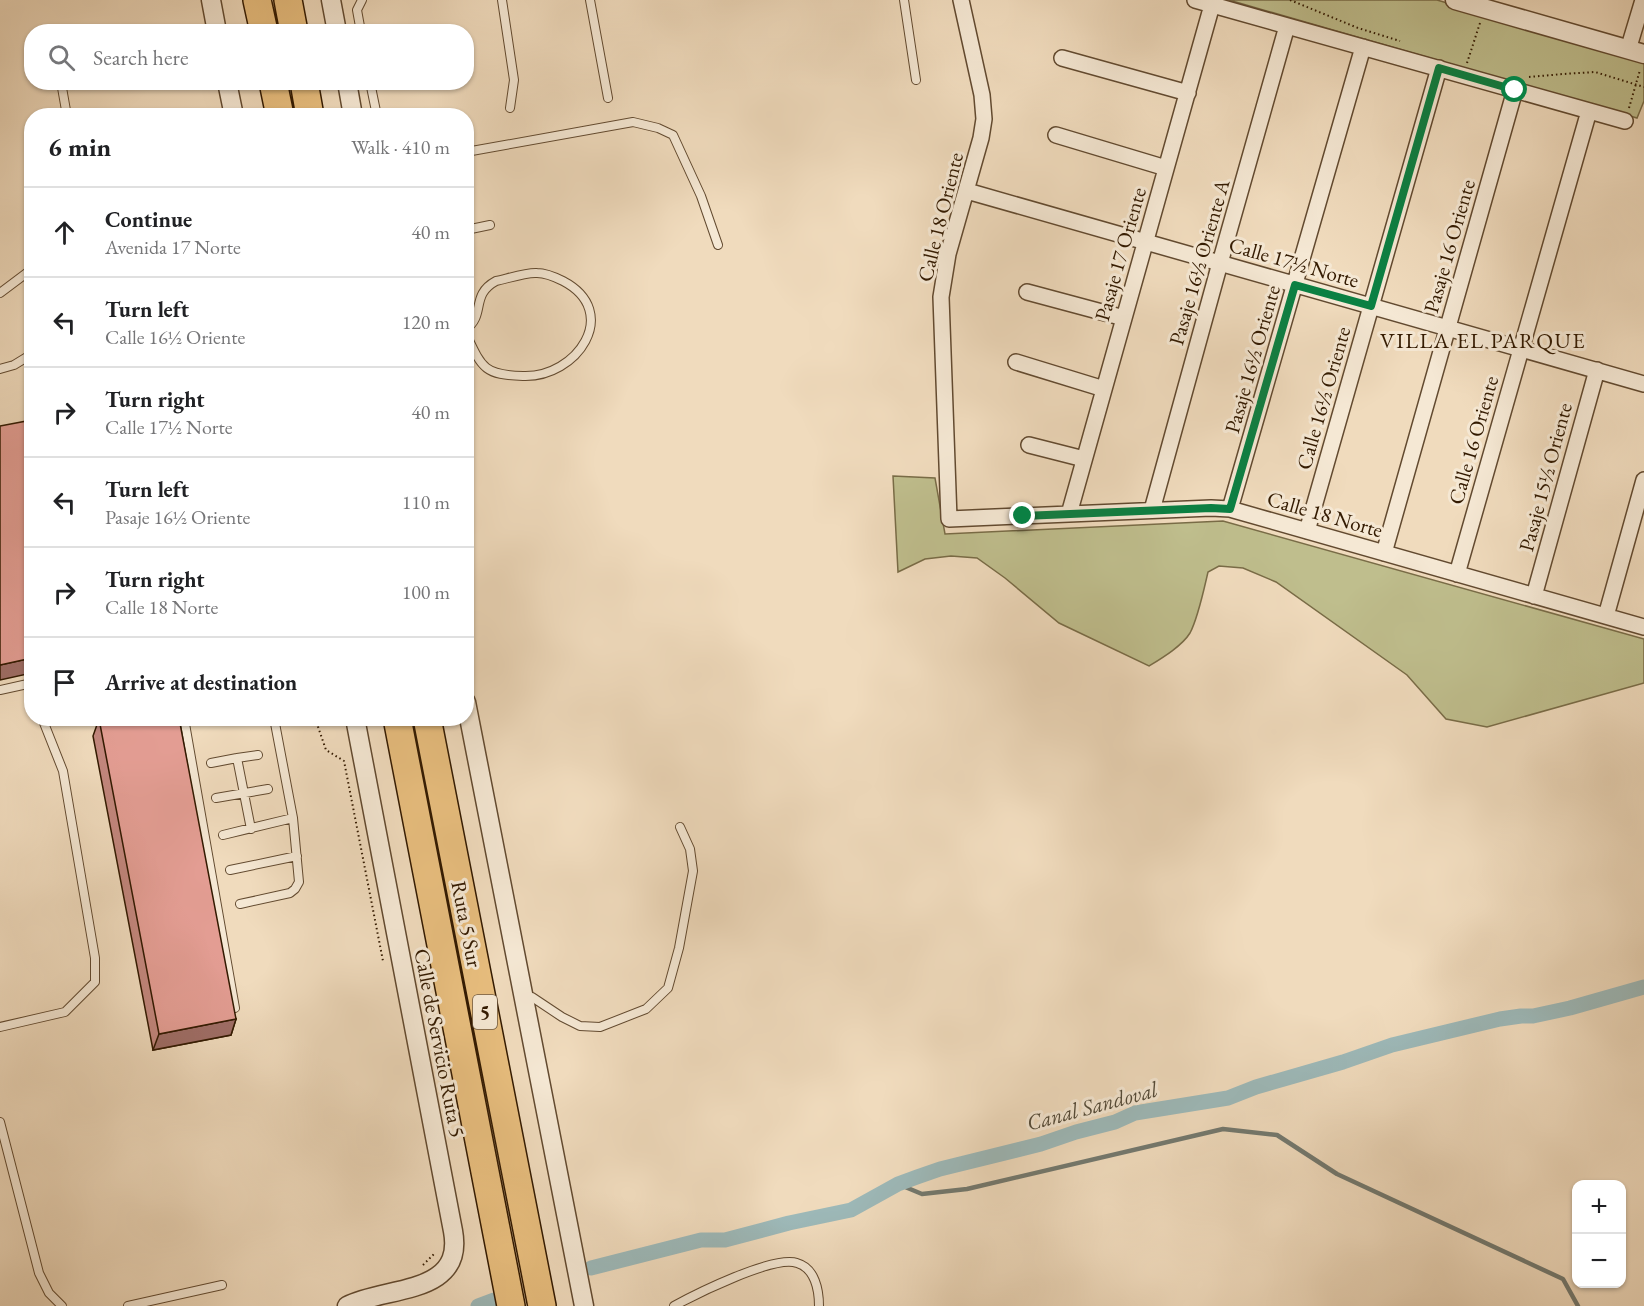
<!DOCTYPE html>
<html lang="en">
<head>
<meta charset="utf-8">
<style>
  :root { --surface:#fff; --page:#f2f2f2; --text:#202124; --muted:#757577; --line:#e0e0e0 }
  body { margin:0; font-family:"EB Garamond",serif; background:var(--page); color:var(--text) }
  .controls { position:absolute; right:18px; bottom:18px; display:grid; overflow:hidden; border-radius:12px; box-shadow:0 2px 4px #0004 }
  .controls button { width:54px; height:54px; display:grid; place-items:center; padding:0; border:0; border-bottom:2px solid var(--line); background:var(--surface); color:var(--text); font:30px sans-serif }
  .stop { position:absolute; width:18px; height:18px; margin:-14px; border:4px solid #0b8043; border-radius:50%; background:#fff }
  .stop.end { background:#0b8043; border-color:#fff; box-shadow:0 2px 6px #0008 }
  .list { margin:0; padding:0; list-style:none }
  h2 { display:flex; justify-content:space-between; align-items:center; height:78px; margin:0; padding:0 24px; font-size:26px }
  h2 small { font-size:20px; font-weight:400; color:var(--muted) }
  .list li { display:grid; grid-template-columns:39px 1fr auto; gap:18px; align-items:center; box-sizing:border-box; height:90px; padding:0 24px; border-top:2px solid var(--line) }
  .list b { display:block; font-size:22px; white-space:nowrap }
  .list p { margin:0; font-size:20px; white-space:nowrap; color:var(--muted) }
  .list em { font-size:20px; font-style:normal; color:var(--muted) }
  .icon { flex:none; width:33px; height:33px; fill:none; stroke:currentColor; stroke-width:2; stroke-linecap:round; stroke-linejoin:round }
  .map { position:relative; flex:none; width:1644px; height:1306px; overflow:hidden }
  .search { position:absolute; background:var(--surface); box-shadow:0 2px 4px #0004; left:24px; top:24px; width:450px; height:66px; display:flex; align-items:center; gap:15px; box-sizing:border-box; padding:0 21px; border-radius:24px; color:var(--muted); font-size:22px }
  .panel { position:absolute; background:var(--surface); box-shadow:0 2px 4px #0004; left:24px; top:108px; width:450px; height:618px; border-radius:24px }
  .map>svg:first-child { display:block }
  .green { fill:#bfbe8d; stroke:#796c47; stroke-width:1.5 }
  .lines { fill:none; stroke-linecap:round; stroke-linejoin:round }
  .stream { stroke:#73796f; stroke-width:4.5 }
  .canal { stroke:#9db9b9; stroke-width:15 }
  .service-casing { stroke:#624a30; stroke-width:10 }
  .minor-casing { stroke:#624a30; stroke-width:18 }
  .tertiary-casing { stroke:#624a30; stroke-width:21 }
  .motorway-casing { stroke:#331a01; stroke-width:30 }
  .path { stroke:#331a01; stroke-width:2; stroke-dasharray:1.5 3; stroke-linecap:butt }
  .service { stroke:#f5e8d4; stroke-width:8 }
  .minor { stroke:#f5e8d4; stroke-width:15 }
  .tertiary { stroke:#f5e8d4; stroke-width:18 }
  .motorway { stroke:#e8be7e; stroke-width:27 }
  .wall { fill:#c3877e; stroke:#331a01; stroke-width:1.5 }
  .shaded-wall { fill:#9f6e67; stroke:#331a01; stroke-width:1.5 }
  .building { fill:#e39d93; stroke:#331a01; stroke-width:1.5 }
  .route { stroke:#0b8043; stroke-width:8 }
  .labels { text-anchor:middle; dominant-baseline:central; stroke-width:6; stroke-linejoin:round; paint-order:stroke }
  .shield { fill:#f5e8d4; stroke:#6d5840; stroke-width:1.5 }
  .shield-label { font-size:20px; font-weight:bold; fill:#331a01 }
  .street-label { font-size:21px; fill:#331a01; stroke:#f5e8d4 }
  .neighbourhood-label { font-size:22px; letter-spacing:1.5px; fill:#331a01; stroke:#f5e8d4 }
  .water-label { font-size:22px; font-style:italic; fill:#534a38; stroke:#f5e8d4 }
</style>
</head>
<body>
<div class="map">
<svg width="1644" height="1306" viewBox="0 0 1644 1306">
  <rect width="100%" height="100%" fill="#f0dbbd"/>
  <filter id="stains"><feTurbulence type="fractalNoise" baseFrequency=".00333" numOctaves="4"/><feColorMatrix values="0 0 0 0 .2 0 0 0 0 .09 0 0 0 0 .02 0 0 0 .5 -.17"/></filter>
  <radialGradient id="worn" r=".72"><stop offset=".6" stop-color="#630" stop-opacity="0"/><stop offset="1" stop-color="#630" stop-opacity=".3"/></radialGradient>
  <path class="green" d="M1229 0H1437L1644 61V101L1637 118Z
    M893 476 935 478 945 534 1223 521 1644 639V683L1487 727 1446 719 1407 675 1276 582 1243 568 1219 566 1208 572C1204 589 1198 618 1190 633 1182 646 1162 658 1149 666L1059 623 1005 578 977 558 951 556 925 559 898 572Z"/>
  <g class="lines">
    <path class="stream" d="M898 1184 922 1194 967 1189 1223 1129 1277 1135 1337 1174 1563 1279 1578 1306"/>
    <path class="canal" d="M591 1268 701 1240H725L789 1223 851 1210 898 1184 917 1177 940 1169 1041 1144 1076 1132 1115 1122 1135 1113 1228 1098 1256 1087 1343 1062 1392 1045 1500 1019 1521 1016H1533L1570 1008 1644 987
      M478 1306 494 1300"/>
    <defs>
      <path id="service" d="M502 0 514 80 510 108
        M590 0 608 98
        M904 0 916 80
        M361 32 357 10 362 0
        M61 82 67 116
        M370 82 377 116
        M466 152 633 122 658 128 673 135 701 196 718 245
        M466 230 490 225
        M0 293 32 269
        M466 329C486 315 470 295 496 281 506 279 527 272 537 273 545 273 555 277 563 281 622 312 577 378 523 376 484 375 482 368 466 334
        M0 369 14 365 32 354
        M0 690 32 683
        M184 718 235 1008
        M211 763 237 758
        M216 798 268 789
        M251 829 237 758 258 755
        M223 835 293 818
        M230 870 297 856
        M240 904 290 893 295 889 299 882 293 818 274 718
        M525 999 532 997 562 1017 580 1026 600 1027 646 1009 668 988 679 948 693 871 690 849 680 827
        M0 1027 65 1012 95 982V958L63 771 42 718
        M0 1122 39 1273 49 1293 62 1306
        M128 1306 222 1285
        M674 1306C696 1294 774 1255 797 1263 815 1268 819 1290 819 1306"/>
      <path id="minor" d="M961 0 982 95 984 119 981 138 948 254 941 297 949 519 1211 508 1230 509 1644 627
        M1195 0 1625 121
        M1628 50 1643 0
        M1062 58 1188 93
        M1056 135 1166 168
        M967 191 1644 384
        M1027 292 1124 318
        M1016 362 1104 389
        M1029 445 1084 459
        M1230 509 1363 47
        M1152 510 1220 263 1287 26
        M1069 514 1212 5
        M1307 531 1439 68
        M1384 553 1515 90
        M1457 574 1589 111
        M1534 596 1597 370
        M1606 616 1644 480"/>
      <path id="tertiary" d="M211 0 217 32
        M331 0 337 32
        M1455 0 1644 54
        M227 82 234 116
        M347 82 353 116
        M466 702 584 1306
        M347 1306C385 1286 465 1296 453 1231L355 718"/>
      <path id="motorway" d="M257 0 264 32
        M288 0 294 32
        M273 82 280 116
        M304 82 310 116
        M397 718 511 1306
        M427 718 542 1306"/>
    </defs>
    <use href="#service" class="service-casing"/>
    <use href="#minor" class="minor-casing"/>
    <use href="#tertiary" class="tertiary-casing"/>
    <use href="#motorway" class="motorway-casing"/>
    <path class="path" d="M1290 0 1358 28 1400 41
      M1467 63 1480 23
      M1529 77 1563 74 1595 72 1644 87
      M1629 108 1640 70
      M315 718 326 750 344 761 383 961
      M423 1265 434 1254"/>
    <use href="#service" class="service"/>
    <use href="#minor" class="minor"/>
    <use href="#tertiary" class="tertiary"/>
    <use href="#motorway" class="motorway"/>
  </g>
  <path class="wall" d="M99 719 236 1019 231 1035 153 1050 93 736Z"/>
  <path class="shaded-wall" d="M32 658V673L0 680V665Z
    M236 1019 231 1035 153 1050 159 1034Z"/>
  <path class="building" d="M32 420V658L0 665V426Z
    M104 718H179L236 1019 159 1034 99 719Z"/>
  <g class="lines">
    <path class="route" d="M1023 516 1211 508 1230 509 1295 285 1371 306 1439 68 1515 90"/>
  </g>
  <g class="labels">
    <rect class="shield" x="473" y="995" width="24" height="34" rx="4.5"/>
    <g class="shield-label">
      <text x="485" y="1012">5</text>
    </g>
    <g class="street-label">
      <text transform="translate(940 217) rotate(-76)">Calle 18 Oriente</text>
      <text transform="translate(1449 246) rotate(-74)">Pasaje 16 Oriente</text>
      <text transform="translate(1120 254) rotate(-74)">Pasaje 17 Oriente</text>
      <text transform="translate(1199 262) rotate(-74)">Pasaje 16½ Oriente A</text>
      <text transform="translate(1294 262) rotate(16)">Calle 17½ Norte</text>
      <text transform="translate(1252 359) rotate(-74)">Pasaje 16½ Oriente</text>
      <text transform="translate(1323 398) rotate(-74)">Calle 16½ Oriente</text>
      <text transform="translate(1473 440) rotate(-74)">Calle 16 Oriente</text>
      <text transform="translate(1545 477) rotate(-75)">Pasaje 15½ Oriente</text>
      <text transform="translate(1325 514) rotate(16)">Calle 18 Norte</text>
      <text transform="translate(467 924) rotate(79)">Ruta 5 Sur</text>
      <text transform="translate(440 1043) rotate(79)">Calle de Servicio Ruta 5</text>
    </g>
    <g class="neighbourhood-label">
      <text x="1483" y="340">VILLA EL PARQUE</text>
    </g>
    <g class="water-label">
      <text transform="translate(1092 1106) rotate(-15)">Canal Sandoval</text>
    </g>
  </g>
  <rect width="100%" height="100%" filter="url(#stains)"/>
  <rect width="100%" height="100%" fill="url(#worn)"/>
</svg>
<div class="controls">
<button>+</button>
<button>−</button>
</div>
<div class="stop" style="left:1515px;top:90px"></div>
<div class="stop end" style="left:1023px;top:516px"></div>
<div class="search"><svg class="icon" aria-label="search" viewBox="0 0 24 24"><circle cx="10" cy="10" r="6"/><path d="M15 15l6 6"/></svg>Search here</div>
<section class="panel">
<h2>6 min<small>Walk · 410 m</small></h2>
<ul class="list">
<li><svg class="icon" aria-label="ahead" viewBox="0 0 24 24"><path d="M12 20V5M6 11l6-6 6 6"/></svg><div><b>Continue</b><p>Avenida 17 Norte</p></div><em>40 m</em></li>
<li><svg class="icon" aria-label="left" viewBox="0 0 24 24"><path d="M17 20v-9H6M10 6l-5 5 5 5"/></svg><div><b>Turn left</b><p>Calle 16½ Oriente</p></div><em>120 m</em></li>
<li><svg class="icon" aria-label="right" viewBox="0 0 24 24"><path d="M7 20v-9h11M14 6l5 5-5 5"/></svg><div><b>Turn right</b><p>Calle 17½ Norte</p></div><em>40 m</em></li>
<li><svg class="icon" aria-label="left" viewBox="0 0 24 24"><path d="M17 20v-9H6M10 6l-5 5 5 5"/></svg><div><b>Turn left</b><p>Pasaje 16½ Oriente</p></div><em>110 m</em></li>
<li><svg class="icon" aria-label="right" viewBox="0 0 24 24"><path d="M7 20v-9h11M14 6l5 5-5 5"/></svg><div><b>Turn right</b><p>Calle 18 Norte</p></div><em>100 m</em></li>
<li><svg class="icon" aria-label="arrive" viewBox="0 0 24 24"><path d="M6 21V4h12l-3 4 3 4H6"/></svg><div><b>Arrive at destination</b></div></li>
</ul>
</section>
</div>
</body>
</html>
